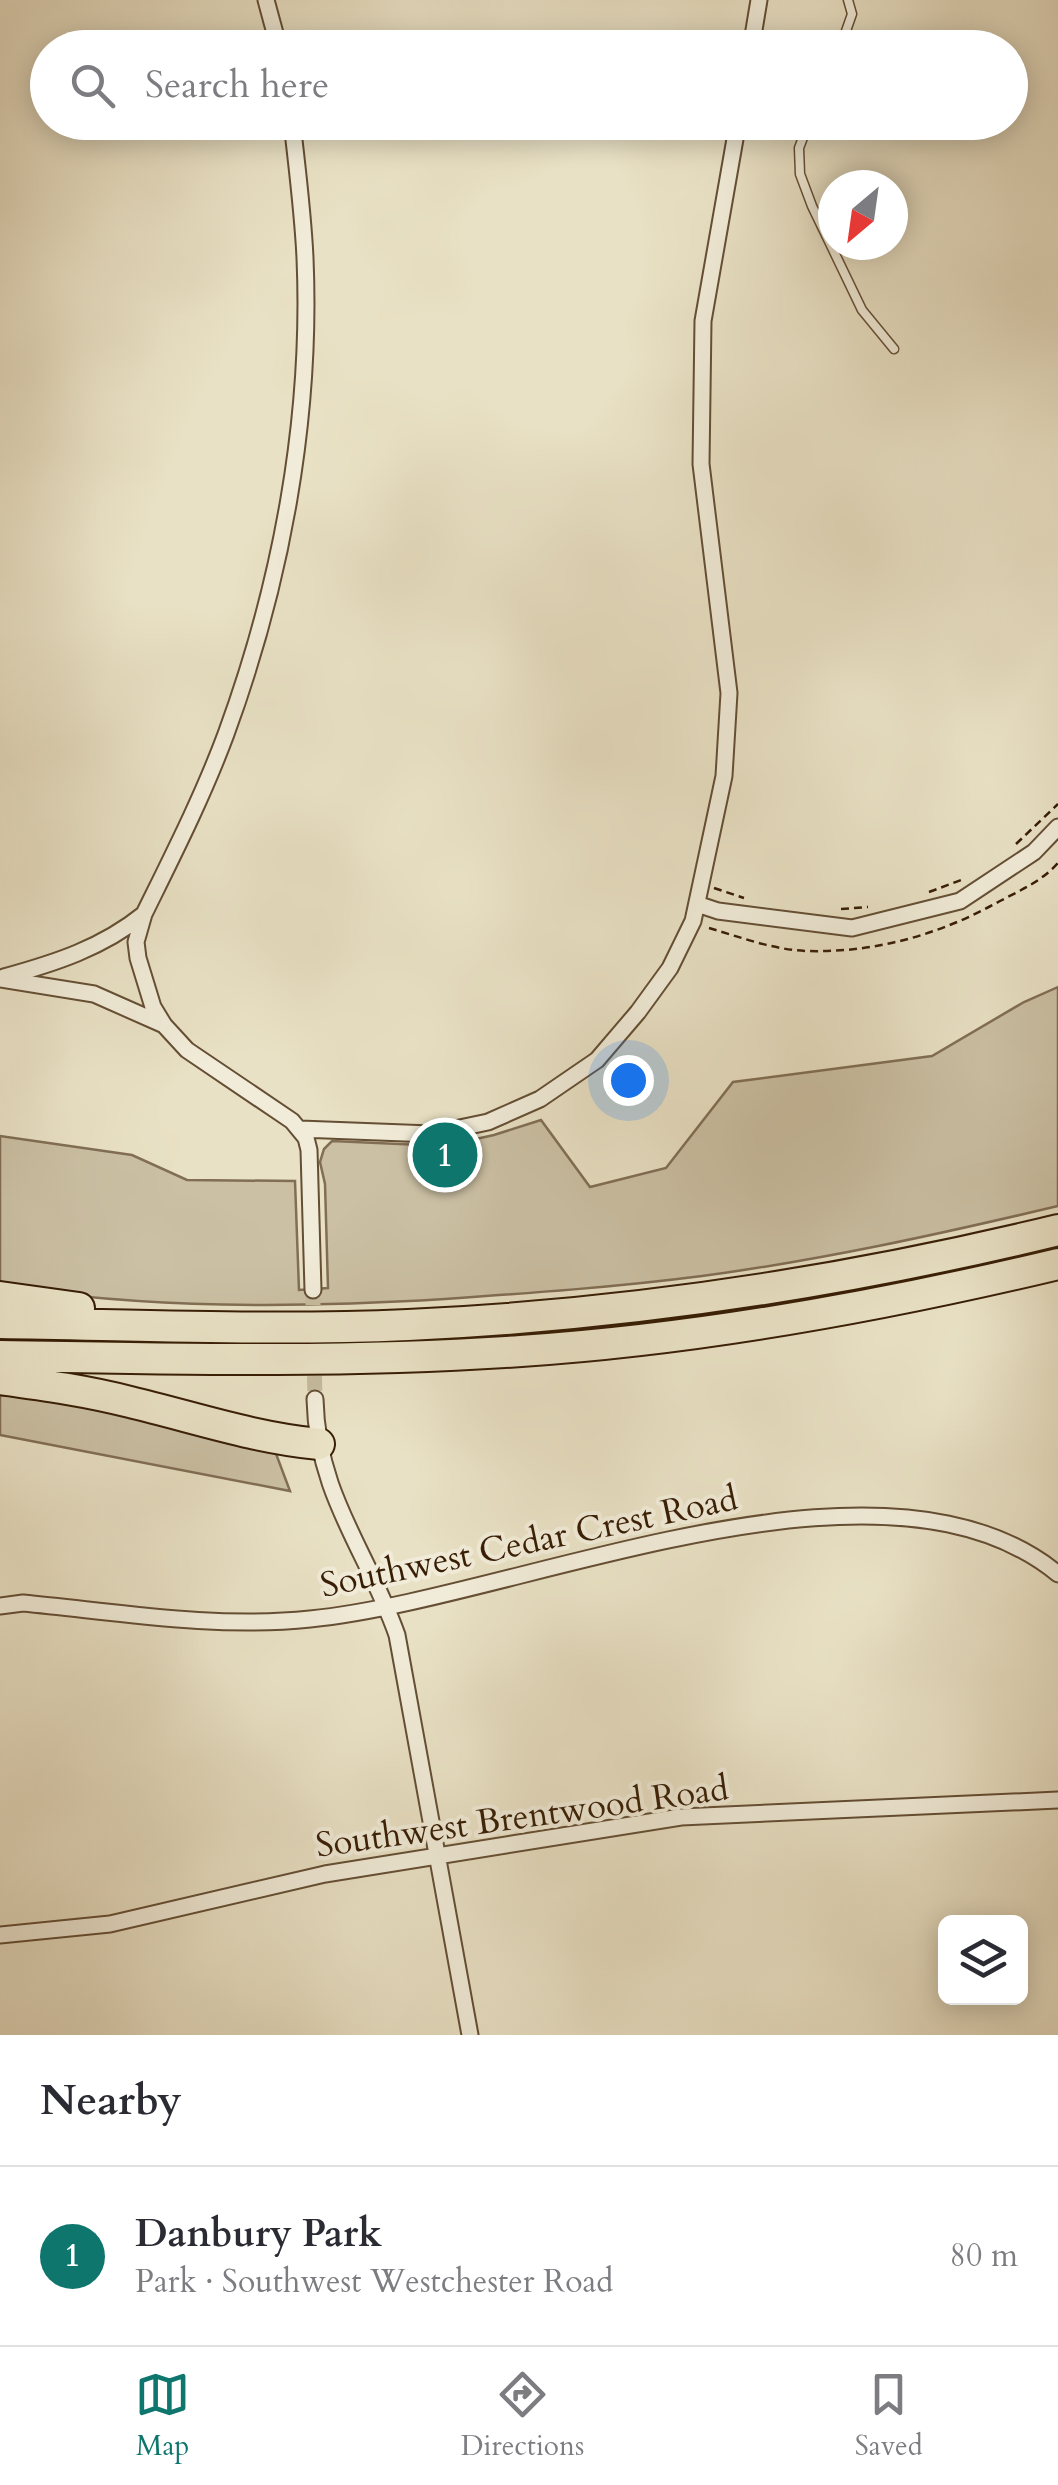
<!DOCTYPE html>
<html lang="en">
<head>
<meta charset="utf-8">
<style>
  :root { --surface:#fff; --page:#f7f7f7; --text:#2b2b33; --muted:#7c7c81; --line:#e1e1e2; --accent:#0f766e }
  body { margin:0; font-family:Cardo,serif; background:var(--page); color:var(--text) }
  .controls { position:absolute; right:30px; bottom:30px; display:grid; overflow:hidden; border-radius:15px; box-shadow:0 5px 25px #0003 }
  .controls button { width:90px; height:90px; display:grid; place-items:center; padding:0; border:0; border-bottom:2px solid var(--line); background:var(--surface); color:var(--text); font:50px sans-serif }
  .compass { position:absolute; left:818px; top:170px; width:90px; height:90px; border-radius:50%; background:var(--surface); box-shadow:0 5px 25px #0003; rotate:209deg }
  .you { position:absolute; left:628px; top:1080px; width:35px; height:35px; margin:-25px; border:8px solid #fff; border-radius:50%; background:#1a73e8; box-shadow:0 0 0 15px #1a73e833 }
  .badge { display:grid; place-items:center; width:65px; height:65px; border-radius:50%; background:var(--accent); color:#fff; font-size:32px; font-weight:700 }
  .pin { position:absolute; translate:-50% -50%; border:5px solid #fff; box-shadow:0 2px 10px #0006 }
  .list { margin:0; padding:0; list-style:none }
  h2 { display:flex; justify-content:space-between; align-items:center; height:130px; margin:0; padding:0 40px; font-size:42px }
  h2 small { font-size:32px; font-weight:400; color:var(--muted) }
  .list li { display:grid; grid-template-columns:65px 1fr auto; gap:30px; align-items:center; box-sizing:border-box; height:180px; padding:0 40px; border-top:2px solid var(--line) }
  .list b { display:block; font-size:38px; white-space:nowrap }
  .list p { margin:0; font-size:32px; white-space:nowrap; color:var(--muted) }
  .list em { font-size:32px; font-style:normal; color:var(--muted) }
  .icon { flex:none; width:55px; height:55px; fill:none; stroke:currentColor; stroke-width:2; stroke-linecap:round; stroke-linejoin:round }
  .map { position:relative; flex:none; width:1058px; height:2035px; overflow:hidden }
  .search { position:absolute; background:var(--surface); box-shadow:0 5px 25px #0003; left:30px; right:30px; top:30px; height:110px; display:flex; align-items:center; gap:25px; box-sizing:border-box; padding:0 35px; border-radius:55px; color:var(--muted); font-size:38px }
  .sheet { height:310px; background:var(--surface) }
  nav { display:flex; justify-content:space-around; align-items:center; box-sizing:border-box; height:140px; border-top:2px solid var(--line); background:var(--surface); font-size:28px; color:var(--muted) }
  nav a { display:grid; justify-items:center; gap:5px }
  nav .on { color:var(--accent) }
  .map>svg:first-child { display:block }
  .green { fill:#cbc0a4; stroke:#816e54; stroke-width:2.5 }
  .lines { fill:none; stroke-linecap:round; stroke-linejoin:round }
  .street-tunnel { stroke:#c5ba9e; stroke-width:15; stroke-dasharray:15 8; stroke-linecap:butt }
  .lane-casing { stroke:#644e34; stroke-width:11 }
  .street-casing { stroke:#644e34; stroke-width:19 }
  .highway-casing { stroke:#371d04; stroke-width:34 }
  .path { stroke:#371d04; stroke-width:2.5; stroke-dasharray:8 5; stroke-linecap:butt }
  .lane { stroke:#f1ecd9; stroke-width:8 }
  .street { stroke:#f1ecd9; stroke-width:15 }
  .highway { stroke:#e9e1c5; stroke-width:30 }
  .labels { text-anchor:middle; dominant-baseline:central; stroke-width:8; stroke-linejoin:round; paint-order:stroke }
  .street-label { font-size:35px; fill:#371d04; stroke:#f1ecd9 }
</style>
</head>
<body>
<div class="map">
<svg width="1058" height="2035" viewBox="0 0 1058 2035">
  <rect width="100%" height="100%" fill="#e9e1c5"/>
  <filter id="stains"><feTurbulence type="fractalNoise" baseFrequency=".002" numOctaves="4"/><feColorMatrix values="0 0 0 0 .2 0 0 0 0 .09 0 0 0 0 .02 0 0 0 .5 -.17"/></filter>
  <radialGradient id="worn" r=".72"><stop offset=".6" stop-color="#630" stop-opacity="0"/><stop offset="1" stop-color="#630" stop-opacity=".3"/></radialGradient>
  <path class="green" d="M1058 987V1206C940 1234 822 1260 702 1276 617 1287 531 1293 445 1299 297 1308 147 1309 0 1286V1136L132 1155 187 1180 295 1181 299 1290 328 1288 325 1184 320 1162 324 1149 332 1141 444 1146 494 1135 541 1120 590 1187 666 1168 733 1082 932 1056 1024 1002Z
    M0 1395 88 1403 275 1451 290 1491 0 1435Z"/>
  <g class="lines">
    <path class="street-tunnel" d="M313 1290V1330
      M314 1353 315 1399"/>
    <defs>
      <path id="lane" d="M840 48 852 14 848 0
        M809 122 799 148 800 174 812 206 862 310 894 349"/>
      <path id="street" d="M266 0 279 48
        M751 48 759 0
        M292 122C297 168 303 213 305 258 312 419 281 584 226 734 203 796 173 855 144 914L136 942 138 958 153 1007 164 1025 187 1050 292 1121 306 1138 309 1150 313 1290
        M697 904 718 911 852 928 960 901 1034 852 1058 827
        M4 977C55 963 102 948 144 914
        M0 979 94 994 164 1025
        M300 1129 431 1134 488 1122 540 1099 597 1060 638 1012 670 968 693 921 724 776 729 693 701 464 703 321 738 122
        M315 1399C317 1495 367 1550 397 1635L470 2035
        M0 1606 23 1603C117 1612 215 1629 310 1619 516 1599 881 1429 1058 1574
        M0 1935 110 1924 325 1874 681 1817 1058 1800"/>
      <path id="highway" d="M0 1297 79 1308
        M0 1323C136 1325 272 1331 408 1325 627 1315 845 1282 1058 1230
        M0 1356C174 1359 348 1363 521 1351 702 1339 882 1306 1058 1264
        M0 1379C44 1385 87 1391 130 1402 193 1417 254 1438 319 1444"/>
    </defs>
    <use href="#lane" class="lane-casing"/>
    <use href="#street" class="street-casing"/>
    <use href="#highway" class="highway-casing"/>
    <path class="path" d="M1016 844 1058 804
      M714 888 744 898
      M929 892 964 879
      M841 909 868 907
      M709 928C740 937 774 950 807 951 876 953 941 934 1000 901 1021 890 1042 881 1058 863"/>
    <use href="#lane" class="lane"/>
    <use href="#street" class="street"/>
    <use href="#highway" class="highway"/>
  </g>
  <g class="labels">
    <g class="street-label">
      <text transform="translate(529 1542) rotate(-12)">Southwest Cedar Crest Road</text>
      <text transform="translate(522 1817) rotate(-8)">Southwest Brentwood Road</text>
    </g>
  </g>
  <rect width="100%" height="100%" filter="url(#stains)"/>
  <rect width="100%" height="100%" fill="url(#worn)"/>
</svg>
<div class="controls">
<button><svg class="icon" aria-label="layers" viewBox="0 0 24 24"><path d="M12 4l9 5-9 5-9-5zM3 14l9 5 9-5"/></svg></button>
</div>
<svg class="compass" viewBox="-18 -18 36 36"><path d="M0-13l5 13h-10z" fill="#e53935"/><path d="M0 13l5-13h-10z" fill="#7c7c81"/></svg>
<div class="you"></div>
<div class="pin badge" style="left:445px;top:1155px">1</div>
<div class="search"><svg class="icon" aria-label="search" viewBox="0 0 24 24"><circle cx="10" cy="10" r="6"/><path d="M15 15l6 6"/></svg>Search here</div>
</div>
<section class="sheet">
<h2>Nearby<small></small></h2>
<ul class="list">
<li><span class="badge">1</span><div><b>Danbury Park</b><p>Park · Southwest Westchester Road</p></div><em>80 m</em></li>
</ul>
</section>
<nav>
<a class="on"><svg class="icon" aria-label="map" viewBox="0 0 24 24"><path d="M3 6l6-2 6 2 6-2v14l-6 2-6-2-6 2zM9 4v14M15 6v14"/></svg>Map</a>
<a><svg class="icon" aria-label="directions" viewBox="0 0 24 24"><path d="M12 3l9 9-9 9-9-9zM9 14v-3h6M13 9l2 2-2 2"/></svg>Directions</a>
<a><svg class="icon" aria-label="saved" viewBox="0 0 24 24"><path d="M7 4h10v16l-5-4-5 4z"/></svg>Saved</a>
</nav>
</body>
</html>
